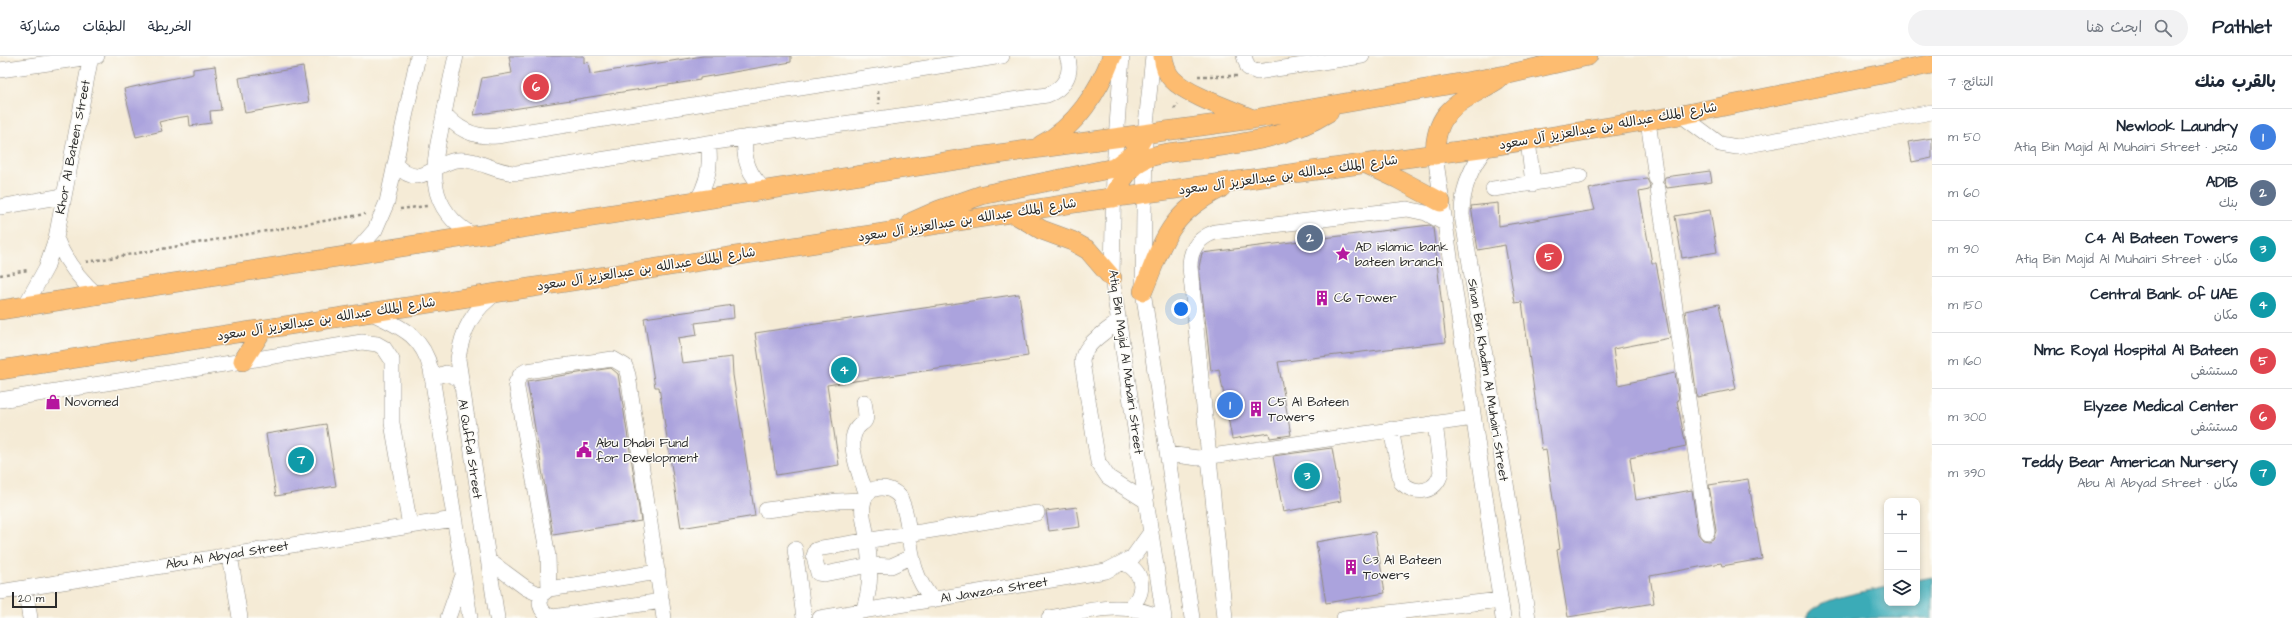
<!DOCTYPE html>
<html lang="ar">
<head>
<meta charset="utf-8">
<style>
  :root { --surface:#fff; --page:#f2f2f3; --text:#1f2937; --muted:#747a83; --line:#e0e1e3; --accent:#ea580c }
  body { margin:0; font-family:"Architects Daughter","Playpen Sans Arabic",sans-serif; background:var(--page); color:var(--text); direction:rtl }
  .controls { position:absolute; right:12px; bottom:12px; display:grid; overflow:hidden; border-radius:8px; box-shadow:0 2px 6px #0003 }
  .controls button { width:36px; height:36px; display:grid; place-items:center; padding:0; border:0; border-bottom:1px solid var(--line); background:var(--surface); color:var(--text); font:20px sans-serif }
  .scale { position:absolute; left:12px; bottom:10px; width:45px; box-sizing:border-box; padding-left:4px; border:2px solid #2b2b2b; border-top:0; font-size:11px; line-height:14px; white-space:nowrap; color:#2b2b2b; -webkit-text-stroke:3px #fdfcf7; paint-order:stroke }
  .you { position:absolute; left:1181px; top:253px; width:14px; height:14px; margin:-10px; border:3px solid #fff; border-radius:50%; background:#1a73e8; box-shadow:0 0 0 6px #1a73e833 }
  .badge { display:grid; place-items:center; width:26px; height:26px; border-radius:50%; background:var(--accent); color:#fff; font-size:13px; font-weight:700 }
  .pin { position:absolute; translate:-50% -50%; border:2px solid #fff; box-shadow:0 1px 4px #0006 }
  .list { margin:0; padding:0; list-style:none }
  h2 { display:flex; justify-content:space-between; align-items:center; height:52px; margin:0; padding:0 16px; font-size:17px }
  h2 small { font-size:13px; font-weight:400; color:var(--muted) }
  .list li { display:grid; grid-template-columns:26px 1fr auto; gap:12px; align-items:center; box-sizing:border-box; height:56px; padding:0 16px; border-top:1px solid var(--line) }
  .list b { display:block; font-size:15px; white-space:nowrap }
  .list p { margin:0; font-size:13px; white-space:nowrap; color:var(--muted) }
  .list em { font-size:13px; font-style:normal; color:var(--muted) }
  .icon { flex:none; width:22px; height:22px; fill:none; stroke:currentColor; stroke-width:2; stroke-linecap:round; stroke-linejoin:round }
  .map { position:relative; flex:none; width:1932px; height:562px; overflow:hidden; direction:ltr }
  header { display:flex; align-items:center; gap:24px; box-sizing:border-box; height:56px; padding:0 20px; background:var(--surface); border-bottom:1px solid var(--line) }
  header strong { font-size:19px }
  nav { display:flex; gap:22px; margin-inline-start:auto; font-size:14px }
  .search { width:280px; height:36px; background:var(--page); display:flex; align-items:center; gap:10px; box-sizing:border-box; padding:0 14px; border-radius:22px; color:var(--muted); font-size:15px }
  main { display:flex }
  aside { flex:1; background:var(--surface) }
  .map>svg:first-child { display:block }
  .water { fill:#3babb7; stroke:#336b71 }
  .building { fill:#aba3dd }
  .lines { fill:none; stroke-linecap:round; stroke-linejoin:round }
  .minor-casing { stroke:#908b80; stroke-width:16 }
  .major-casing { stroke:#908b80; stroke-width:20 }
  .path { stroke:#908b80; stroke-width:2.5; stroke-dasharray:3 3; stroke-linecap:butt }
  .minor { stroke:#fff; stroke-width:15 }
  .major { stroke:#fdbc70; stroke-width:19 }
  .labels { text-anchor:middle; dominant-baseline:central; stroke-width:3; stroke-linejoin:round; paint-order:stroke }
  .street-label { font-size:13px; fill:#2b2b2b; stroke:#fdfcf7 }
  .poi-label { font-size:13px; fill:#2b2b2b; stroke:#fdfcf7; text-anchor:start }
</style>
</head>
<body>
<header>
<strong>Pathlet</strong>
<div class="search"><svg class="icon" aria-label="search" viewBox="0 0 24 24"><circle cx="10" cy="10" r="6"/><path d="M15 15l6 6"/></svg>ابحث هنا</div>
<nav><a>الخريطة</a><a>الطبقات</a><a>مشاركة</a></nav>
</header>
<main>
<aside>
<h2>بالقرب منك<small>النتائج: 7</small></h2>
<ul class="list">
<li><span class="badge" style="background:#3f7fe0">1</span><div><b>Newlook Laundry</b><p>متجر · Atiq Bin Majid Al Muhairi Street</p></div><em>50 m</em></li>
<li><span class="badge" style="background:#5c6f8a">2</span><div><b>ADIB</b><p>بنك</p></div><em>60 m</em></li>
<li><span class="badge" style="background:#0f9aa8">3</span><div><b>C4 Al Bateen Towers</b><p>مكان · Atiq Bin Majid Al Muhairi Street</p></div><em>90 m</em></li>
<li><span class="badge" style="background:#0f9aa8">4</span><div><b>Central Bank of UAE</b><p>مكان</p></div><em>150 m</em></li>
<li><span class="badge" style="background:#e0444e">5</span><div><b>Nmc Royal Hospital Al Bateen</b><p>مستشفى</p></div><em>160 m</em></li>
<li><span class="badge" style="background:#e0444e">6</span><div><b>Elyzee Medical Center</b><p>مستشفى</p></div><em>300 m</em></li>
<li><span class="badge" style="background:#0f9aa8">7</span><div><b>Teddy Bear American Nursery</b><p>مكان · Abu Al Abyad Street</p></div><em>390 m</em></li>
</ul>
</aside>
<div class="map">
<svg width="1932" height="562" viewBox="0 0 1932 562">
  <rect width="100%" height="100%" fill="#fdfcf7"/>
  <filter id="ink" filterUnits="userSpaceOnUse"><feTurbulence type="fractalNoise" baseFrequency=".025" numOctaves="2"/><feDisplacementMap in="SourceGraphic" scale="8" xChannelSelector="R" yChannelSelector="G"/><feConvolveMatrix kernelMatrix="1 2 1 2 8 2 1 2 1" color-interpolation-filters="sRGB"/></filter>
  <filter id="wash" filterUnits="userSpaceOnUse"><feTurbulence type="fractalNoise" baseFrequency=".012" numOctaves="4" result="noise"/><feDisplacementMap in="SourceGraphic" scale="16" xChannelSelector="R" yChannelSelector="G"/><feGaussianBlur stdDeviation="0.9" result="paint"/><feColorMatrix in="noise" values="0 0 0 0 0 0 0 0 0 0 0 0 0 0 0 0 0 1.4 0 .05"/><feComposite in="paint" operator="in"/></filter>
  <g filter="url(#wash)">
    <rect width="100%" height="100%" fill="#f5ebd6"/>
    <path class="water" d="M1932 521V562H1806C1816 541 1866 536 1887 531V547H1917V524Z"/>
    <g id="blocks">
      <path class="building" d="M509 0H584V7L588 6 590 18 703 0H791V6L700 22V24L474 59 482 22 512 17Z
        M215 10 221 54 210 55 211 67 190 70 189 60 176 62 159 66 162 75 136 81 124 33 193 18V13Z
        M303 11 309 46 245 57 239 22Z
        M1932 82V102L1912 106 1908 86Z
        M1710 115 1712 126 1667 132 1664 126 1665 121Z
        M1647 123 1650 129 1649 134 1639 136 1652 207H1656L1670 282 1613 293 1618 329 1675 317 1679 344 1677 345 1686 390 1630 402 1636 444 1692 434 1698 478 1703 484 1709 485 1713 483 1716 475 1709 429 1748 423 1762 503 1722 510 1721 507 1650 520 1654 547 1568 561 1557 494 1560 493 1546 393 1542 394 1522 246 1515 247 1505 189 1478 194 1471 150 1498 147 1499 170 1595 154 1589 133 1613 127Z
        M1710 154 1717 196 1682 202 1675 160Z
        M1430 169 1433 171 1446 286 1278 306 1291 379 1270 382 1269 377 1232 383 1219 313 1211 315 1199 211 1202 197Z
        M1019 238 1028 300 827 329 839 409 776 419 755 277Z
        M1719 248 1736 333 1697 341 1685 255Z
        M733 249 734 262 695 267 697 279 678 282 682 307 732 301 733 319 755 460 681 472 659 331H655L644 262Z
        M611 312 618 318 641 465 553 479 527 325Z
        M326 368 336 430 276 440 266 378Z
        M1332 392 1341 445 1283 456 1273 400Z
        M1077 451 1080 471 1049 475 1046 455Z
        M1375 476 1385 537 1326 547 1316 486Z"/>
    </g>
  </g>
  <g filter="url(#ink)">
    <use href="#blocks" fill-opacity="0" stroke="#908b80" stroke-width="1"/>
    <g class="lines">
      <defs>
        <path id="minor" d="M456 0C451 21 447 42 443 64 432 112 424 151 474 180
          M1122 0 1114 112 1112 222 1164 562
          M1153 0 1145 78 1143 235 1192 562
          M1244 0 1248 12 1257 16 1362 0
          M0 14 97 0
          M444 57C458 74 475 82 497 80L1002 0
          M1681 59 1720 88 1737 91 1932 56
          M1648 65 1656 122
          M745 82C743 104 749 119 765 134
          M1528 84 1533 128
          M1487 91C1470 111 1462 133 1462 159L1528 562
          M1435 99 1503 562
          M396 109C421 135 432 107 457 104 478 102 495 117 517 117L708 87 1047 39C1063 33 1074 18 1067 0
          M1493 133 1580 120
          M1658 133 1707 476
          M697 145C708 126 712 108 708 87
          M0 151 63 140
          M56 182C65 205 78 222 97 239
          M354 198 375 174 387 146 418 0
          M25 250 46 212 56 182 91 0
          M370 256C400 271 422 278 431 314L470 562
          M1119 265C1106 276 1083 288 1082 306L1098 406 1108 421 1146 445
          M432 322 446 317 460 323
          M0 344 362 286 377 288 384 292 392 304V367L410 470
          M864 346C870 376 860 360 854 378 849 392 861 425 867 438
          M1391 373 1401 426C1415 440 1437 437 1441 416L1435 367
          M1168 398 1198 402 1473 362
          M766 454 838 445 864 444
          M795 493 804 562
          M230 499 240 562
          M911 501 891 510 870 509 824 518 818 517 814 500 816 494 822 492 1037 457
          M488 504 526 532 541 539
          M1124 507C1145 516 1146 538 1129 552
          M658 516 549 533 541 539C538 550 542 558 553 561L662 545
          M25 532 30 562
          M549 533 548 500 516 327 521 318 526 315 613 303 625 310 628 319 664 562
          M0 536 454 463
          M863 555C873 528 870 504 866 476 865 468 861 457 863 449 865 428 889 428 900 441 916 478 902 508 933 544
          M448 562 462 522
          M497 562 458 303C462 274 473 253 498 236
          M820 562 1106 515 1133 501 1151 476
          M1049 562C1085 556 1126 543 1160 562
          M1225 562 1190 211C1190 193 1198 182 1215 176L1407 153 1426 157 1444 167
          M1344 562 1500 544"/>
        <path id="major" d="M1163 0C1164 8 1166 17 1172 23 1187 39 1232 54 1253 63
          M1041 89C1075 72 1099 35 1112 0
          M1435 99C1435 51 1461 47 1497 24
          M1366 108 1398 123 1441 146
          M1113 142C1120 127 1129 110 1145 103 1162 96 1183 95 1202 93 1247 87 1289 81 1329 56
          M1013 157 1042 174 1072 185 1088 194 1112 222
          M912 166 939 154 982 139 1114 112 1133 98 1145 78
          M1143 235C1164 184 1168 159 1221 132
          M0 254 976 101 1253 63 1505 19 1588 0
          M243 305 263 273
          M0 314 1088 145 1487 91 1681 59 1932 8"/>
      </defs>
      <use href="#minor" class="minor-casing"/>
      <use href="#major" class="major-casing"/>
      <path class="path" d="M1198 20H1237
        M878 35 879 48
        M1174 53 1178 48
        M400 153 427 150
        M86 206 365 158
        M0 219 28 214"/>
      <use href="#minor" class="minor"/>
      <use href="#major" class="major"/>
    </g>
  </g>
  <defs>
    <symbol id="sight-bare" viewBox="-9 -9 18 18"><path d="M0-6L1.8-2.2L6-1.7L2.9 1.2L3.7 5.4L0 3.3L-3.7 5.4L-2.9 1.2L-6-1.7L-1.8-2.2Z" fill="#b5179e" stroke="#fdfcf7" stroke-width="2.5" paint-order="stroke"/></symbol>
    <symbol id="building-bare" viewBox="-9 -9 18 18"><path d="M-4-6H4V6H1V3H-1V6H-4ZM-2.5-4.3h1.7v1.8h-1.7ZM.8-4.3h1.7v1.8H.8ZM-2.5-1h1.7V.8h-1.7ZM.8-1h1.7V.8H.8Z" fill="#b5179e" stroke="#fdfcf7" stroke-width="2.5" paint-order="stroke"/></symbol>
    <symbol id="shop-bare" viewBox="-9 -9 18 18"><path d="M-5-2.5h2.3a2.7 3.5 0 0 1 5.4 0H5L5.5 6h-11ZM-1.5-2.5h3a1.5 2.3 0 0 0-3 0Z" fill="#b5179e" stroke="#fdfcf7" stroke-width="2.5" paint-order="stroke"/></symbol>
    <symbol id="civic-bare" viewBox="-9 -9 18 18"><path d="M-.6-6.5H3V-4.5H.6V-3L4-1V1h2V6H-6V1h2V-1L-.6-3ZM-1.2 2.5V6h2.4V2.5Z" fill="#b5179e" stroke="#fdfcf7" stroke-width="2.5" paint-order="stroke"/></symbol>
  </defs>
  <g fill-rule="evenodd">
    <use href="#sight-bare" x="1332" y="187" width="22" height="22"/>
    <use href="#building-bare" x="1311" y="231" width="22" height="22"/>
    <use href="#shop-bare" x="42" y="335" width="22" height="22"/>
    <use href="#building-bare" x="1245" y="342" width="22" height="22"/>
    <use href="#civic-bare" x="573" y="383" width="22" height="22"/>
    <use href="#building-bare" x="1340" y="500" width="22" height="22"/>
  </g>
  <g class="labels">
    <g class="street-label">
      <text transform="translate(1608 70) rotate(-10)">شارع الملك عبدالله بن عبدالعزيز آل سعود</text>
      <text transform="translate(73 91) rotate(-79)">Khor Al Bateen Street</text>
      <text transform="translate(1288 119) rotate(-8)">شارع الملك عبدالله بن عبدالعزيز آل سعود</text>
      <text transform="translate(967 164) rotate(-9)">شارع الملك عبدالله بن عبدالعزيز آل سعود</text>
      <text transform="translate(646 213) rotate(-9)">شارع الملك عبدالله بن عبدالعزيز آل سعود</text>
      <text transform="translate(326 263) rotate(-9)">شارع الملك عبدالله بن عبدالعزيز آل سعود</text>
      <text transform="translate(1126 306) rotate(82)">Atiq Bin Majid Al Muhairi Street</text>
      <text transform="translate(1488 324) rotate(81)">Sinan Bin Khadim Al Muhairi Street</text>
      <text transform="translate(470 393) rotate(81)">Al Quffal Street</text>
      <text transform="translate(227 499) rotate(-9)">Abu Al Abyad Street</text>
      <text transform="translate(994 534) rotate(-9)">Al Jawza-a Street</text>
    </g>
    <g class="poi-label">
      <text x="1355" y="191">AD islamic bank<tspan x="1355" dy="15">bateen branch</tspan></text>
      <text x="1334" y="242">C6 Tower</text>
      <text x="65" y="346">Novomed</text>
      <text x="1268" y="346">C5 Al Bateen<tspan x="1268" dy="15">Towers</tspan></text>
      <text x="596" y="387">Abu Dhabi Fund<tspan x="596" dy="15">for Development</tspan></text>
      <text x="1363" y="504">C3 Al Bateen<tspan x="1363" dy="15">Towers</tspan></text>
    </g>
  </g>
</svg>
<div class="controls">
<button>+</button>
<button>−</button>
<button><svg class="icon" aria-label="layers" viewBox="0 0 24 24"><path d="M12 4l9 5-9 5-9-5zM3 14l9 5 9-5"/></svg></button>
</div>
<div class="scale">20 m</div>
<div class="you"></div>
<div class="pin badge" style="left:1230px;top:349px;background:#3f7fe0">1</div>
<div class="pin badge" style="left:1310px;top:182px;background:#5c6f8a">2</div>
<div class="pin badge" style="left:1307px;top:420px;background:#0f9aa8">3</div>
<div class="pin badge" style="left:844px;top:314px;background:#0f9aa8">4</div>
<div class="pin badge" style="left:1549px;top:201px;background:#e0444e">5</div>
<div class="pin badge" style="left:536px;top:31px;background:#e0444e">6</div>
<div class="pin badge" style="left:301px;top:404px;background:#0f9aa8">7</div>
</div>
</main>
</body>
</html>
